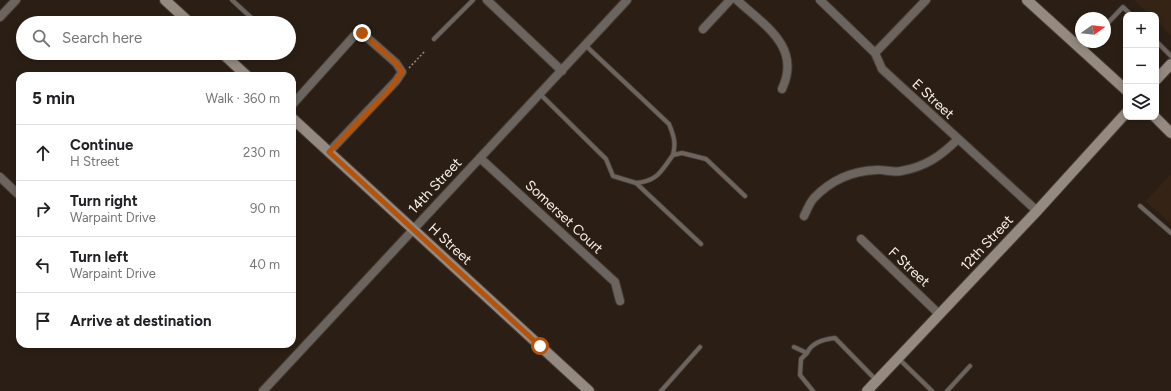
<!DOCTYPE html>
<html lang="en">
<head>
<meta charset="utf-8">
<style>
  :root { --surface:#fff; --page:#f2f2f2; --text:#202124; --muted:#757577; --line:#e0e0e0 }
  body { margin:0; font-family:Figtree,sans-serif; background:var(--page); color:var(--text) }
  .controls { position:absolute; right:12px; top:12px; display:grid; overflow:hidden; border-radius:8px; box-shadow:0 2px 6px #0003 }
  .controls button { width:36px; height:36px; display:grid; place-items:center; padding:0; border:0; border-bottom:1px solid var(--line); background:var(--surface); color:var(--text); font:20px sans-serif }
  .compass { position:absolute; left:1075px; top:12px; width:36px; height:36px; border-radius:50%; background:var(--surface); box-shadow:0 2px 6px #0003; rotate:76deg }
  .stop { position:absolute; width:12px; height:12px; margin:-9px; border:3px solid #b45309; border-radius:50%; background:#fff }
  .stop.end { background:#b45309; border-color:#fff; box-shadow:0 1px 4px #0008 }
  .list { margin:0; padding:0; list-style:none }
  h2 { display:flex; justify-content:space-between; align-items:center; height:52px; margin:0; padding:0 16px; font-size:17px }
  h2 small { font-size:13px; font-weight:400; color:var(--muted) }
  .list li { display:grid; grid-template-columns:26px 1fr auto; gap:12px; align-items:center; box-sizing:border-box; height:56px; padding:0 16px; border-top:1px solid var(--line) }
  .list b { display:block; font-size:15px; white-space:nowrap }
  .list p { margin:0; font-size:13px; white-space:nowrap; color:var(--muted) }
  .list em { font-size:13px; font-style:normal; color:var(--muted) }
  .icon { flex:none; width:22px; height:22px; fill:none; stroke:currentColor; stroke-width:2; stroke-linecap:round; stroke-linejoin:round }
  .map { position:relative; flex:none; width:1171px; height:391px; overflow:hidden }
  .search { position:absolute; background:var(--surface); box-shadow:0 2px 6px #0003; left:16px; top:16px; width:280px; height:44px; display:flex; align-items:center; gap:10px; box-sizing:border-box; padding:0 14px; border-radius:22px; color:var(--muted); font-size:15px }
  .panel { position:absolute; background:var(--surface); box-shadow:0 2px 6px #0003; left:16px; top:72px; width:280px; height:276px; border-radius:12px }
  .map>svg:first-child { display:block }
  .built { fill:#352415 }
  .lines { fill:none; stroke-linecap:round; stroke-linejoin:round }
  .lane-casing { stroke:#483c33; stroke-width:5.5 }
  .street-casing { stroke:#483c33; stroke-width:10 }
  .secondary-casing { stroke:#483c33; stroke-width:12 }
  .path { stroke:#978d85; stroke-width:1.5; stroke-dasharray:2 2; stroke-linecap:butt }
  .lane { stroke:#6b645f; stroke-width:4 }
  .street { stroke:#6b645f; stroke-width:8 }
  .secondary { stroke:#948a81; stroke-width:10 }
  .route { stroke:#b45309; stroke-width:5 }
  .labels { text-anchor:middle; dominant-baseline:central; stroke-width:3; stroke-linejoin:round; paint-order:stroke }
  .street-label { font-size:14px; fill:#f9f1ea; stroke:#2b1f15 }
</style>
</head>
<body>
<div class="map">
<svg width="1171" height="391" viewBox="0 0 1171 391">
  <rect width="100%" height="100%" fill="#2b1f15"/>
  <path class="built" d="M1134 0H1171V35L1156 21V15H1150Z
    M1171 174V224L1146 201Z"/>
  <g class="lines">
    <defs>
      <path id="lane" d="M232 0 257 23
        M1105 26 1123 7 1131 15
        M434 39 473 0
        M1156 41 1171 56
        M585 45 669 124C674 136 676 143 673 155
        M1083 50 1090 42
        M540 94 606 159 613 176 636 183 701 244
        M636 183C658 181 661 171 673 155L682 153 706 159 745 196
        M1140 206 1171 233
        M794 347 807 353C812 342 825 339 835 338L876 380
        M807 353 801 359 800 375 813 391
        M898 358 932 391
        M661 391 700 347
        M947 391 970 366"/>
      <path id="street" d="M487 0 562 71
        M737 0C764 25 802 47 782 89
        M820 0 875 53 882 69 1037 211
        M0 17 16 0
        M703 29 730 0
        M875 53 926 0
        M292 105 354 36 362 33 396 63 402 72 396 81 329 152
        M480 158 615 282 620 301
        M0 177 20 196
        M804 216C807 210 810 202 814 198 831 180 853 171 876 170 884 169 893 173 901 171 925 167 941 156 958 139
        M861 239 939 314
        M263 391 627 0"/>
      <path id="secondary" d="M165 0 190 23
        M1027 0 1126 90
        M222 53 247 76
        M1156 80 1171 64
        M1155 117 1171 133
        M292 118 589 391
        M867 391 1037 211 1126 113"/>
    </defs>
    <use href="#lane" class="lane-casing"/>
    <use href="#street" class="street-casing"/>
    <use href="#secondary" class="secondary-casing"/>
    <path class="path" d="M409 68 425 51"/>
    <use href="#lane" class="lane"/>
    <use href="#street" class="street"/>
    <use href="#secondary" class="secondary"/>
  </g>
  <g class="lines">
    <path class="route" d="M362 33 396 63 402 72 388 91 329 152 540 346"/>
  </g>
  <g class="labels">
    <g class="street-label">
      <text transform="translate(933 99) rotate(43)">E Street</text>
      <text transform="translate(435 186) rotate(-47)">14th Street</text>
      <text transform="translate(564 217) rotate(43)">Somerset Court</text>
      <text transform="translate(987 243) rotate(-47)">12th Street</text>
      <text transform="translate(450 244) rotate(43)">H Street</text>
      <text transform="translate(909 267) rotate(43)">F Street</text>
    </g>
  </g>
</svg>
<div class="controls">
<button>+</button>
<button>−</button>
<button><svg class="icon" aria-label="layers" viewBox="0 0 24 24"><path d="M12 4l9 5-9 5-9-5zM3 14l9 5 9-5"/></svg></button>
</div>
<svg class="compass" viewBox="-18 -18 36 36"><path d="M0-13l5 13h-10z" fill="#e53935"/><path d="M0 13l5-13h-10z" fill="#757577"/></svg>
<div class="stop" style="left:540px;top:346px"></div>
<div class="stop end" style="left:362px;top:33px"></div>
<div class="search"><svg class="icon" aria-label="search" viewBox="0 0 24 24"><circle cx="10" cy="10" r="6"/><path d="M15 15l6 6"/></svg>Search here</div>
<section class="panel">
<h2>5 min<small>Walk · 360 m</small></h2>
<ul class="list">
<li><svg class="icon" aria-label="ahead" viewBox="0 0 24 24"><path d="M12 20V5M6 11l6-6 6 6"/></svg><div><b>Continue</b><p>H Street</p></div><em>230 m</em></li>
<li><svg class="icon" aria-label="right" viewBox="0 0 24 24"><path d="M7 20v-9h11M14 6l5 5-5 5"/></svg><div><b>Turn right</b><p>Warpaint Drive</p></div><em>90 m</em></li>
<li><svg class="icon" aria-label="left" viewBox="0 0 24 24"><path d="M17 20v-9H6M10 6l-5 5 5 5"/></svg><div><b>Turn left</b><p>Warpaint Drive</p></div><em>40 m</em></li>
<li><svg class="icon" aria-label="arrive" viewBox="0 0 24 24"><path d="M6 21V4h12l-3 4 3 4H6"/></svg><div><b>Arrive at destination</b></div></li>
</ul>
</section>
</div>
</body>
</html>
